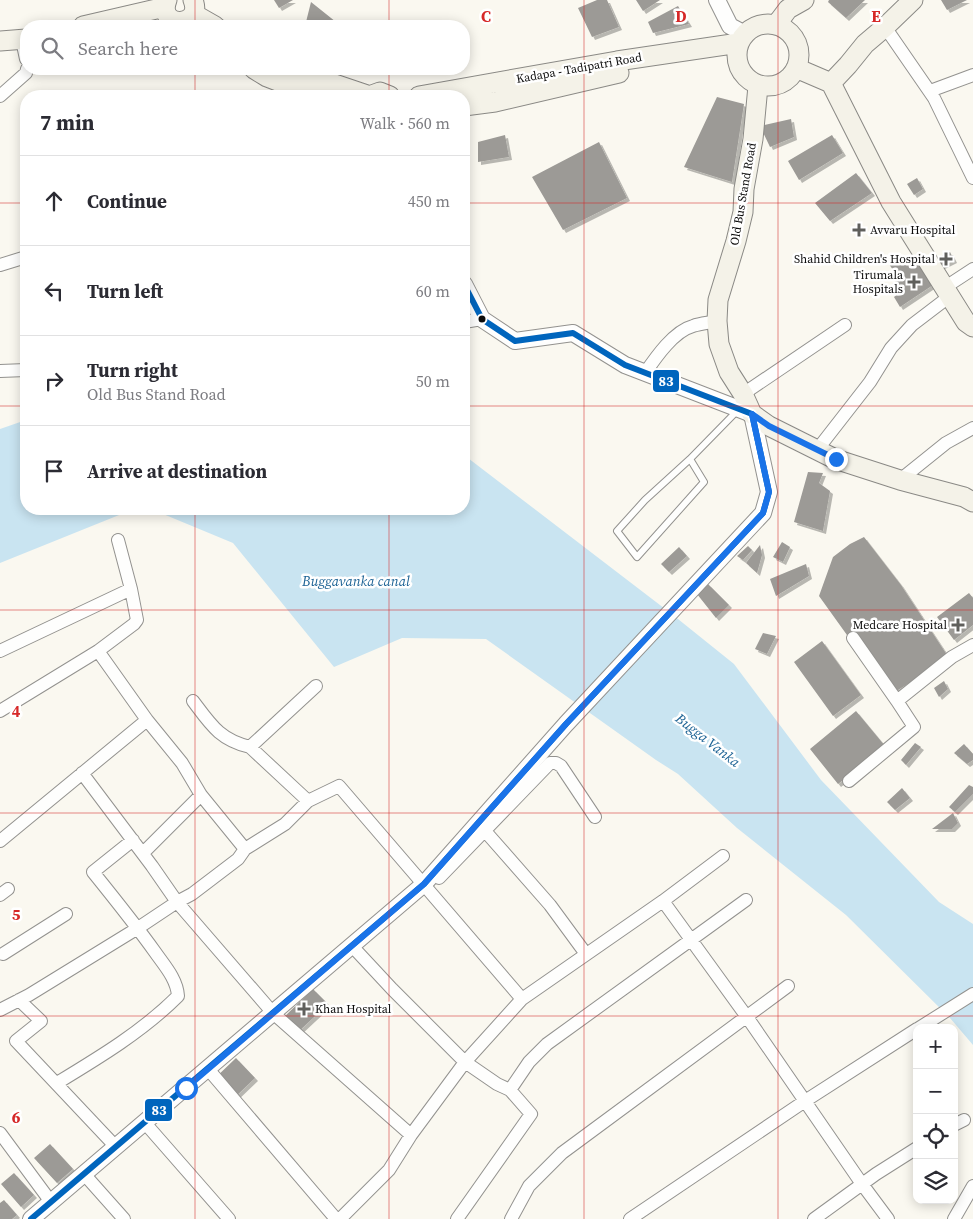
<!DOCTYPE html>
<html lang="en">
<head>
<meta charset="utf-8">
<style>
  :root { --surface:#fff; --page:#f2f2f3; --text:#2b2b33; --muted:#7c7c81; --line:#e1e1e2 }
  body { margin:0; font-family:"Source Serif 4",serif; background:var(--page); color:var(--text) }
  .controls { position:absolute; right:15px; bottom:15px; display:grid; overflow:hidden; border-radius:10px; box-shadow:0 2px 12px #0003 }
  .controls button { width:45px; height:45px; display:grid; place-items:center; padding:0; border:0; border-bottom:1px solid var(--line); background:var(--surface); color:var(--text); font:25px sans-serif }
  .stop { position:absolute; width:15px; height:15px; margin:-11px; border:4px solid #1a73e8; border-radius:50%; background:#fff }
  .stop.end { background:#1a73e8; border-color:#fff; box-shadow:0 1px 5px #0008 }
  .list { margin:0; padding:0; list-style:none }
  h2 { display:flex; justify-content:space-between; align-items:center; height:65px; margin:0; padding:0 20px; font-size:21px }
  h2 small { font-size:16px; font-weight:400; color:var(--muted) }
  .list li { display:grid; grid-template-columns:32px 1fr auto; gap:15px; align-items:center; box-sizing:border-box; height:90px; padding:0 20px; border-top:1px solid var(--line) }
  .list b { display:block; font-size:19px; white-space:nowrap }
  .list p { margin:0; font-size:16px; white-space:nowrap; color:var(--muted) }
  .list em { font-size:16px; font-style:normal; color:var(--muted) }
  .icon { flex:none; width:28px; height:28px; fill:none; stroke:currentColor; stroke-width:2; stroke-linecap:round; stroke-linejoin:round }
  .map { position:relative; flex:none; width:973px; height:1219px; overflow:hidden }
  .search { position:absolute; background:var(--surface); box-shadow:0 2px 12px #0003; left:20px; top:20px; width:450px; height:55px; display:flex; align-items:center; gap:12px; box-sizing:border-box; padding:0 18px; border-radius:20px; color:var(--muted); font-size:19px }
  .panel { position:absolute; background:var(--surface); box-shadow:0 2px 12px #0003; left:20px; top:90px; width:450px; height:425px; border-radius:20px }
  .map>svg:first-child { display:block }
  .water { fill:#c9e4f1 }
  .building { fill:#9c9a96; filter:url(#shadow) }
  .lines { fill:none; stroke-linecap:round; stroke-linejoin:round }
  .service-casing { stroke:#93928f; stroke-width:8 }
  .minor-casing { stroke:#93928f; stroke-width:14 }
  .tertiary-casing { stroke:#93928f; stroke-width:18 }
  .secondary-casing { stroke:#8a8985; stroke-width:21 }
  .service { stroke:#fefefd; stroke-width:6 }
  .minor { stroke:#fefefd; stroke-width:12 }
  .tertiary { stroke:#fefefd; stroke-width:16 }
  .secondary { stroke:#f4f2e8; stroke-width:19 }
  .bus-1-casing { stroke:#fff; stroke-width:10 }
  .bus-1 { stroke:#0065bd; stroke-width:6 }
  .route { stroke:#1a73e8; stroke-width:6 }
  .grid { fill:none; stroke:#d62828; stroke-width:1; stroke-opacity:0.55 }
  .poi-dot { fill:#5f5f5c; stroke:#fff; stroke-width:2 }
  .bus-dot { fill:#0c0c0c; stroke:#fff; stroke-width:2 }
  .labels { text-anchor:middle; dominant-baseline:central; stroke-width:5; stroke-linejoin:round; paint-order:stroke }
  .street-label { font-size:12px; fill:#0c0c0c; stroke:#fff }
  .poi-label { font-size:12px; fill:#0c0c0c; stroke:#fff; text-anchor:end }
  .water-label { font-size:14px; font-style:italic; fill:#1d6395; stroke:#fff }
  .grid-label { font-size:16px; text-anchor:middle; font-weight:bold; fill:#d62828; stroke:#fff; stroke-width:5; stroke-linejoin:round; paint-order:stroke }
  .line-badge { stroke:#fff; stroke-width:2 }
  .badge-label { font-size:14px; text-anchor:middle; font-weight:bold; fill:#fff }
</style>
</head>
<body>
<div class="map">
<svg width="973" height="1219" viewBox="0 0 973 1219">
  <defs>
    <filter id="shadow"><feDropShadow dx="3" dy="3" stdDeviation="0" flood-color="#0004"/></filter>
  </defs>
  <rect width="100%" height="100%" fill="#faf8f0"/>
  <path class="water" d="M26 420V509H134L0 563V429Z
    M464 455 673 615 734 664 821 780 939 902 973 924V1045L950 1018 846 915 737 828 678 774 656 760 486 639 402 638 334 667 233 543 151 509H464Z"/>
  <path class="building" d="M274 0H293L279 8Z
    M597 0H607L619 27 592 37 578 8Z
    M636 0H660L643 11Z
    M829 0H865L846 18 828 2Z
    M941 0H967L947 10Z
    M311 2 341 26H305Z
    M678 6 689 24 653 33 648 22Z
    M717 97 744 104 732 182 684 167Z
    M791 119 794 137 770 147 760 126Z
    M505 135 509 157 478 162V142Z
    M832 135 843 153 799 180 788 161Z
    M599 142 627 198 563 230 532 177Z
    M856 173 872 193 830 221 815 203Z
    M917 178 923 189 914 195 907 184Z
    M950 252 954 260 938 268 934 260Z
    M901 256 907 265 915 259 933 285 900 307 894 297 899 293 892 284 899 279 889 264Z
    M808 472 823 473 819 483 830 491 823 531 794 522Z
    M864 537 901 585 949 658 890 695 819 596 833 557 850 544Z
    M782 542 790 547 783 562 773 557Z
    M760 545 762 555 757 573 746 563Z
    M748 546 752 550 743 560 737 556Z
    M679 547 687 556 669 572 661 564Z
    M806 564 809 576 776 596 770 579Z
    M708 584 729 605 716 618 697 594Z
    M969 593 973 598V625L954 640 937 617Z
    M763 633 776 636 767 654 755 649Z
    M822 641 861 695 833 716 794 662Z
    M944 681 948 689 939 697 934 688Z
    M856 711 885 746 838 784 810 749Z
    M915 743 921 747 906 765 901 760Z
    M964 744 973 754V760L967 764 954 753Z
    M969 785 973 787V794L955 812 949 807Z
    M902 788 910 798 895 810 887 802Z
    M953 813 958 823 952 829H932Z
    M313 989 328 1004 297 1033 283 1018Z
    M236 1058 255 1078 232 1100 213 1080Z
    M50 1144 73 1169 57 1183 34 1158Z
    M14 1173 34 1195 21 1207 1 1184Z
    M4 1200 17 1215 12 1219H0V1203Z"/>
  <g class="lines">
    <defs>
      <path id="service" d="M690 459 704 482 637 557 617 531 645 500 690 459 738 410"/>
      <path id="minor" d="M885 27 934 98 973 178
        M22 40 26 59
        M930 91 973 75
        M0 96 26 73 27 69
        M0 265 26 257
        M944 288 973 269
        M464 322 482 319
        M0 371 26 370
        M645 373C656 357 674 331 693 326 701 323 709 323 717 321
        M743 394 845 325
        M817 450 870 382 891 348 912 325 950 296
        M900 480 946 443 973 428
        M853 638 897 701
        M0 651 131 589
        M193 701C211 725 220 740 250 747L316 686
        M0 711 98 651
        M147 720 182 763 201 795 245 849
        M250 747 308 801
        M82 773 152 866 177 902 273 1013 411 1135
        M849 781 914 727 897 701 952 657 973 645
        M485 831 550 905 586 954
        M0 841 147 720 98 651 134 624 137 620 131 589 118 540
        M143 853 201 795
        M439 878 550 763H556L561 766 595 817
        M0 895 8 889
        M663 901 747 1017 862 1184 888 1219
        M352 946 392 989 465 1062 497 1084 510 1090 531 1114 457 1219
        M3 954 66 914
        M19 1000 41 1021 16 1041 116 1147
        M0 1010 29 995 138 928 177 902 192 894 238 859 245 849 285 824 308 801 339 786 522 999
        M919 1028 973 994
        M208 1069 336 1219
        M57 1083C100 1057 143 1031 178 996 177 979 164 965 155 952 135 924 114 898 93 872L133 840
        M510 1090 529 1062 547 1044 746 900
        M145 1123 229 1219
        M954 1125 964 1120
        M0 1133 51 1202
        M84 1174 124 1219
        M340 1219 389 1170 411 1135 465 1062 522 999 663 901 723 856
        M511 1219 529 1186 562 1153 788 986
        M630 1219 805 1101 917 1029
        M814 1219 876 1174 917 1148
        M954 1219 973 1186"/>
      <path id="tertiary" d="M717 0 730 26 745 34
        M31 1219 424 884 566 724 763 513 769 492 752 414 625 365 573 333 515 341 482 319 464 284"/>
      <path id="secondary" d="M167 0C156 29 204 28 193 0
        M194 14 215 26
        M737 55a31 31 0 1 1 62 0a31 31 0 1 1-62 0Z
        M776 25 788 9 804 0
        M83 26 165 7
        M0 41 26 39
        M796 68 831 83 891 202 966 322 973 327
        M254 69 267 77 316 96
        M290 69 370 96
        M831 83 848 65 865 44 885 27 913 0
        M758 86 753 139 744 189 743 212 736 241 718 300 717 321 719 344 729 372 743 394 752 414 769 426 835 459 900 480 964 497 973 502
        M369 96 380 92 390 96
        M419 96 617 61 739 43
        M464 106 495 102 619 73"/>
    </defs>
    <use href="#service" class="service-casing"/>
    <use href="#minor" class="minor-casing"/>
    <use href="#tertiary" class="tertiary-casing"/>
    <use href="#secondary" class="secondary-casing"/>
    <use href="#service" class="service"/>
    <use href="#minor" class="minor"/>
    <use href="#tertiary" class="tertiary"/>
    <use href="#secondary" class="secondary"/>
    <defs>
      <path id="bus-1" d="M31 1219 424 884 566 724 763 513 769 492 752 414 625 365 573 333 515 341 482 319 464 284"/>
    </defs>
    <use href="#bus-1" class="bus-1-casing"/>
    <use href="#bus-1" class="bus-1"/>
  </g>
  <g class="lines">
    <path class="route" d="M186 1088 424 884 566 724 763 513 769 492 752 414 769 426 836 459"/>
  </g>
  <path class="grid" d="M195 0V26M389 0V26M584 0V1219M778 0V1219M195 69V96M389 69V96M0 203H26M464 203H973M0 406H26M464 406H973M195 509V1219M389 509V1219M0 610H973M0 813H973M0 1016H973"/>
  <g class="poi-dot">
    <path d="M856.5 222.5h5v5h5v5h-5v5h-5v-5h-5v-5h5z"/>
    <path d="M943.5 251.5h5v5h5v5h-5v5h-5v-5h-5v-5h5z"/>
    <path d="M911.5 274.5h5v5h5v5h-5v5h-5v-5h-5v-5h5z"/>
    <path d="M955.5 617.5h5v5h5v5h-5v5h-5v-5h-5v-5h5z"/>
    <path d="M301.5 1001.5h5v5h5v5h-5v5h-5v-5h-5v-5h5z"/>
  </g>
  <circle class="bus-dot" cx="482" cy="319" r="4.5"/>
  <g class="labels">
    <g class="street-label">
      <text transform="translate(579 68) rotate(-10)">Kadapa - Tadipatri Road</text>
      <text transform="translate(743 194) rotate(-80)">Old Bus Stand Road</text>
    </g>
    <g class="poi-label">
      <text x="870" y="230" text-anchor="start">Avvaru Hospital</text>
      <text x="935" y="259">Shahid Children's Hospital</text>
      <text x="903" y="275">Tirumala<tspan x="903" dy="14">Hospitals</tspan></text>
      <text x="947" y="625">Medcare Hospital</text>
      <text x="315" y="1009" text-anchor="start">Khan Hospital</text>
    </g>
    <g class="water-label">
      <text x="356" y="581">Buggavanka canal</text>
      <text transform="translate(708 740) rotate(38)">Bugga Vanka</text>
    </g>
  </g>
  <g class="grid-label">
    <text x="486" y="22">C</text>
    <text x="681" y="22">D</text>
    <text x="876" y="22">E</text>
    <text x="16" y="717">4</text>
    <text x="16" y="920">5</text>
    <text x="16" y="1123">6</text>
  </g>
  <g class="line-badge">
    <rect x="652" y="369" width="28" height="24" rx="5" fill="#0065bd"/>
    <rect x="144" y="1098" width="29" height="24" rx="5" fill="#0065bd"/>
  </g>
  <g class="badge-label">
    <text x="666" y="386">83</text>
    <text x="159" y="1115">83</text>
  </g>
</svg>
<div class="controls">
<button>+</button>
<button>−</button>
<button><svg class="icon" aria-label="locate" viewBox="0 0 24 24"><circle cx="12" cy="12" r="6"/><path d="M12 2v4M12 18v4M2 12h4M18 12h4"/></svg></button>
<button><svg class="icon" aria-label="layers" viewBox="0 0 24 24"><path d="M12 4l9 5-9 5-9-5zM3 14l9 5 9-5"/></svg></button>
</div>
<div class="stop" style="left:186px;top:1088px"></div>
<div class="stop end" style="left:836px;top:459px"></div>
<div class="search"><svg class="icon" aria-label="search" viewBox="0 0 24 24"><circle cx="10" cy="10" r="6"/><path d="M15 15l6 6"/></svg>Search here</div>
<section class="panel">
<h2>7 min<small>Walk · 560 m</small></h2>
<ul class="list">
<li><svg class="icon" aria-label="ahead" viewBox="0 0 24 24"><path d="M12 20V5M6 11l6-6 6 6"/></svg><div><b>Continue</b></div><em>450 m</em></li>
<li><svg class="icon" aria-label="left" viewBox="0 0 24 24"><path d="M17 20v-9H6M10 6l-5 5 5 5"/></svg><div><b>Turn left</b></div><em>60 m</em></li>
<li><svg class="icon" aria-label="right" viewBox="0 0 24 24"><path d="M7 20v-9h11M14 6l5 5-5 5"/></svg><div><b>Turn right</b><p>Old Bus Stand Road</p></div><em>50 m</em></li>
<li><svg class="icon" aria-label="arrive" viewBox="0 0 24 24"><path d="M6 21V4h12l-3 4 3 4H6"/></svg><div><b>Arrive at destination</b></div></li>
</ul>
</section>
</div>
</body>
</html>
